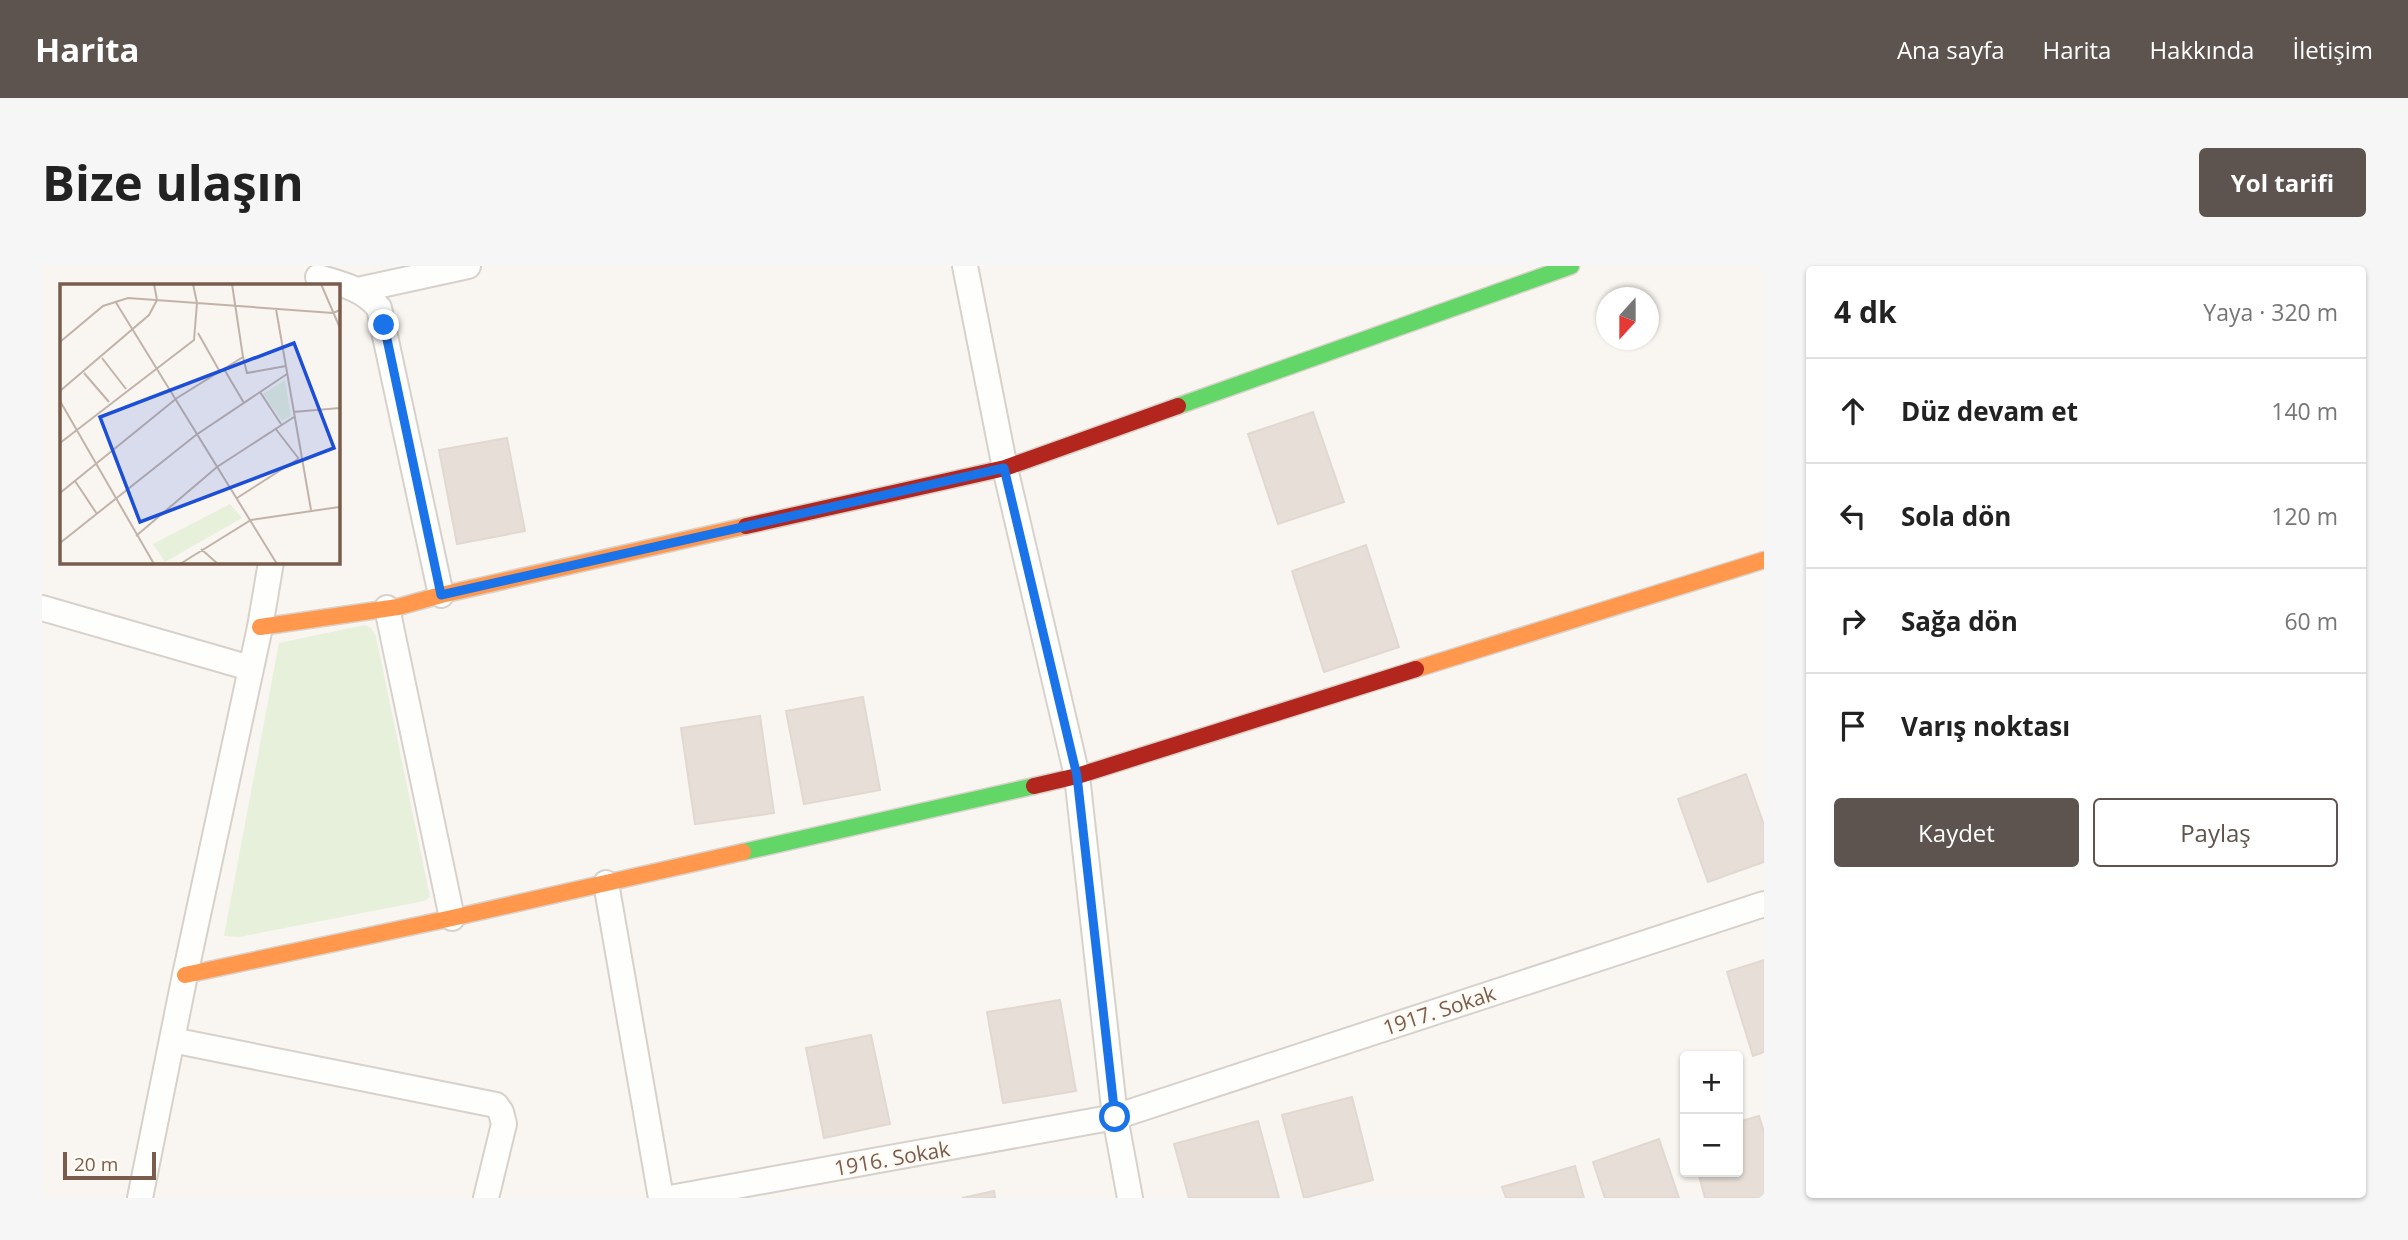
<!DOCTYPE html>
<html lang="tr">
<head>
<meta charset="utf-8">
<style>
  :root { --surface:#fff; --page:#f6f6f6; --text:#222; --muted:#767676; --line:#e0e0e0; --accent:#5d544f }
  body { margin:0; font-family:"Open Sans",sans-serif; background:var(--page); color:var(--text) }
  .controls { position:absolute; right:21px; bottom:21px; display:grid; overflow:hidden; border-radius:7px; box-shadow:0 2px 5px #0004 }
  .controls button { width:63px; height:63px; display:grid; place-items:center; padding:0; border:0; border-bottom:2px solid var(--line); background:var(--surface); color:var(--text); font:35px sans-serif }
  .compass { position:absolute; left:1554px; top:21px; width:63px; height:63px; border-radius:50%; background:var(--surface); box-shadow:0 2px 5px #0004; rotate:201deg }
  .scale { position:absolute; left:21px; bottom:18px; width:93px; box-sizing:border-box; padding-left:7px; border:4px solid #7a5c4d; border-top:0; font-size:19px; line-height:24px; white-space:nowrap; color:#7a5c4d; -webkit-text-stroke:5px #fffaf3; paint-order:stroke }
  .stop { position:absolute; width:21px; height:21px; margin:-16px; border:5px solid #1a73e8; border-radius:50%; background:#fff }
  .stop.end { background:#1a73e8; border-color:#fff; box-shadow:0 2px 7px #0008 }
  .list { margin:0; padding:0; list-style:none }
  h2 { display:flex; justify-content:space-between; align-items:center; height:91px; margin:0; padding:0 28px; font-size:30px }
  h2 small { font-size:23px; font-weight:400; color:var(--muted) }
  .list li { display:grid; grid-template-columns:46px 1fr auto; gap:21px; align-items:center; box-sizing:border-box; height:105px; padding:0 28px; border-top:2px solid var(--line) }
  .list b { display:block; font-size:26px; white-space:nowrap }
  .list em { font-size:23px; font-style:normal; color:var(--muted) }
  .actions { display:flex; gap:14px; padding:21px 28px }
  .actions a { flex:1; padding:16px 0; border:2px solid var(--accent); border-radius:7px; text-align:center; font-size:24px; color:var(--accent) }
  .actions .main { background:var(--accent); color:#fff }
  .icon { flex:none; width:38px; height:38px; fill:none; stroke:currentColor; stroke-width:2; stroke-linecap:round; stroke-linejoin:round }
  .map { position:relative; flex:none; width:1722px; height:932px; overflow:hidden; border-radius:7px }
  header { display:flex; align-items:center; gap:42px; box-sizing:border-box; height:98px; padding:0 35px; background:var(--accent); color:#fff }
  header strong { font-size:33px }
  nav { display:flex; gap:38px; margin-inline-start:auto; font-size:24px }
  .intro { display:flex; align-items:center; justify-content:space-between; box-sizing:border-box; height:168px; padding:0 42px }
  h1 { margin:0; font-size:49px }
  .button { padding:18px 32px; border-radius:7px; background:var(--accent); color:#fff; font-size:24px; font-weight:700 }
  main { display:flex; gap:42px; padding:0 42px }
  aside { flex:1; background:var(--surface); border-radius:7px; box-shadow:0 2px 5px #0004 }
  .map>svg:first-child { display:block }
  .green { fill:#e7f0db }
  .building { fill:#e6ded7; stroke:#e2d8d2; stroke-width:2 }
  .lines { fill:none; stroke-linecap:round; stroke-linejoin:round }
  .street-casing { stroke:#d7d1cb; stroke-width:28 }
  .fast-casing { stroke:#d9d2cb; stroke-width:19 }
  .slow-casing { stroke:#d9d2cb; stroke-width:19 }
  .jam-casing { stroke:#d9d2cb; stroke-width:19 }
  .street { stroke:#fefefd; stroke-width:24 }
  .fast { stroke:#63d668; stroke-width:16 }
  .slow { stroke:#ff974d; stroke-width:16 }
  .jam { stroke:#b3261e; stroke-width:16 }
  .route { stroke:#1a73e8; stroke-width:9 }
  .labels { text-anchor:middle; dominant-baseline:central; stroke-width:5; stroke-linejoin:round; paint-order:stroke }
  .street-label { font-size:21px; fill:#7a5c4d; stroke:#fffaf3 }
  .inset-road { fill:none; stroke:#c2b3aa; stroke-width:2 }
  .view { fill:#1d4ed8; fill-opacity:0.15; stroke:#1d4ed8; stroke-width:3.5 }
  .inset-edge { fill:none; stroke:#7a5c4d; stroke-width:3.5 }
</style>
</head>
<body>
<header>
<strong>Harita</strong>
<nav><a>Ana sayfa</a><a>Harita</a><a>Hakkında</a><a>İletişim</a></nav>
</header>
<div class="intro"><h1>Bize ulaşın</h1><a class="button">Yol tarifi</a></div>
<main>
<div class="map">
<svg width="1722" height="932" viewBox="0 0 1722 932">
  <rect width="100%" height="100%" fill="#f9f5f0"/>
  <path class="green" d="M323 359 329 362 334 370 388 631 382 635 197 671 182 670 237 377Z"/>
  <path class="building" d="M1271 146 1302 236 1236 258 1206 168Z
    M465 172 483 265 415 278 397 184Z
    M1324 279 1357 381 1282 406 1250 305Z
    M821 431 838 524 762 538 744 445Z
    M718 450 732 547 653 558 639 462Z
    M1704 508 1722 559V596L1666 616 1636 533Z
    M1722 694V786L1711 790 1685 706Z
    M1018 734 1034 825 961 837 945 746Z
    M829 769 848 858 782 872 764 782Z
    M1310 831 1331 914 1262 932 1240 849Z
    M1717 850 1722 866V932H1663L1656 906H1696V856Z
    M1216 855 1237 932H1147L1132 878Z
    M1617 873 1637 932H1563L1551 896Z
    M1533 900 1542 932H1464L1460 921Z
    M952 925 953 932H920Z"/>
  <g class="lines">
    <defs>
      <path id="street" d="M923 0 963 202 1035 510 1073 851 1088 932
        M276 11C300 18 322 23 337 42L399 329
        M316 24 426 0
        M0 342 208 402
        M345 342 410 652
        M564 617 619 932
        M130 774 454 839 459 846 462 858 444 932
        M98 932 143 709 218 361 229 296
        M628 932 1073 851 1722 638"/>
      <path id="fast" d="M1136 140 1529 0
        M701 586 992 520"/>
      <path id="slow" d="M218 361 356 341 399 329 704 260
        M1374 403 1722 294
        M143 709 410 652 701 586"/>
      <path id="jam" d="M704 260 963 202 1136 140
        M992 520 1035 510 1374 403"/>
    </defs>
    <use href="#street" class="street-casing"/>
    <use href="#fast" class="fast-casing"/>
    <use href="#slow" class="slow-casing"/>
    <use href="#jam" class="jam-casing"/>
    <use href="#street" class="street"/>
    <use href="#fast" class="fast"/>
    <use href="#slow" class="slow"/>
    <use href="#jam" class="jam"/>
  </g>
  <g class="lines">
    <path class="route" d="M342 59 399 329 962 202 1035 510 1073 851"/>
  </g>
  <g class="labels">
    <g class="street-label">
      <text transform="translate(1397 744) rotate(-18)">1917. Sokak</text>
      <text transform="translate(850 892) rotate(-10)">1916. Sokak</text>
    </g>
  </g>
  <g transform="translate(18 18)">
    <rect width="280" height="280" fill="#f9f5f0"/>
    <path d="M225 96 231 132 222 137 203 110ZM170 220 182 234 105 278 93 260Z" fill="#e7f0db"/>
    <path class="inset-road" d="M261 0 280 44M55 17 217 280M216 25 251 226M138 49 160 88M0 58 43 22 68 14 273 29 280 26M183 73 187 89 226 82M42 74 66 105M164 85 184 119M24 89 49 118M0 107 89 31 97 16 94 0M200 108 221 140M0 117 94 280M233 128 280 124M215 144 239 175M0 159 134 56 137 19 133 0M15 197 37 230M0 209 117 114 183 73 172 0M280 213V273M177 214 238 175M76 252 157 183 234 133M0 259 136 151 227 90M141 265 158 280M120 280 191 236 279 223"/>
    <path class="view" d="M234 59 274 164 80 238 40 133Z"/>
    <rect width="280" height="280" class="inset-edge"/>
  </g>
</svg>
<div class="controls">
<button>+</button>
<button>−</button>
</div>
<svg class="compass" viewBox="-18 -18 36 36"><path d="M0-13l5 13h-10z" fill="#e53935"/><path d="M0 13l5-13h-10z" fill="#767676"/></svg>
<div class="scale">20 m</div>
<div class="stop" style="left:1073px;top:851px"></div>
<div class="stop end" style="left:342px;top:59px"></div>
</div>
<aside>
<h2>4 dk<small>Yaya · 320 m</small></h2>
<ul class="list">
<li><svg class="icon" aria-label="ahead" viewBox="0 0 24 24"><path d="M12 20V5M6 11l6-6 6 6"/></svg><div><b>Düz devam et</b></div><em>140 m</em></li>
<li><svg class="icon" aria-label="left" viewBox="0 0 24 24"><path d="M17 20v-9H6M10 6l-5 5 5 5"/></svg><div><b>Sola dön</b></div><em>120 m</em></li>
<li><svg class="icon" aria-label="right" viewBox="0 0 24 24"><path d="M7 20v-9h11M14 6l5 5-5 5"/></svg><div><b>Sağa dön</b></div><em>60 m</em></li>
<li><svg class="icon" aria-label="arrive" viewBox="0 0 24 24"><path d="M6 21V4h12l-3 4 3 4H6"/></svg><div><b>Varış noktası</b></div></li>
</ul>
<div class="actions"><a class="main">Kaydet</a><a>Paylaş</a></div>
</aside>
</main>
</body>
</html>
